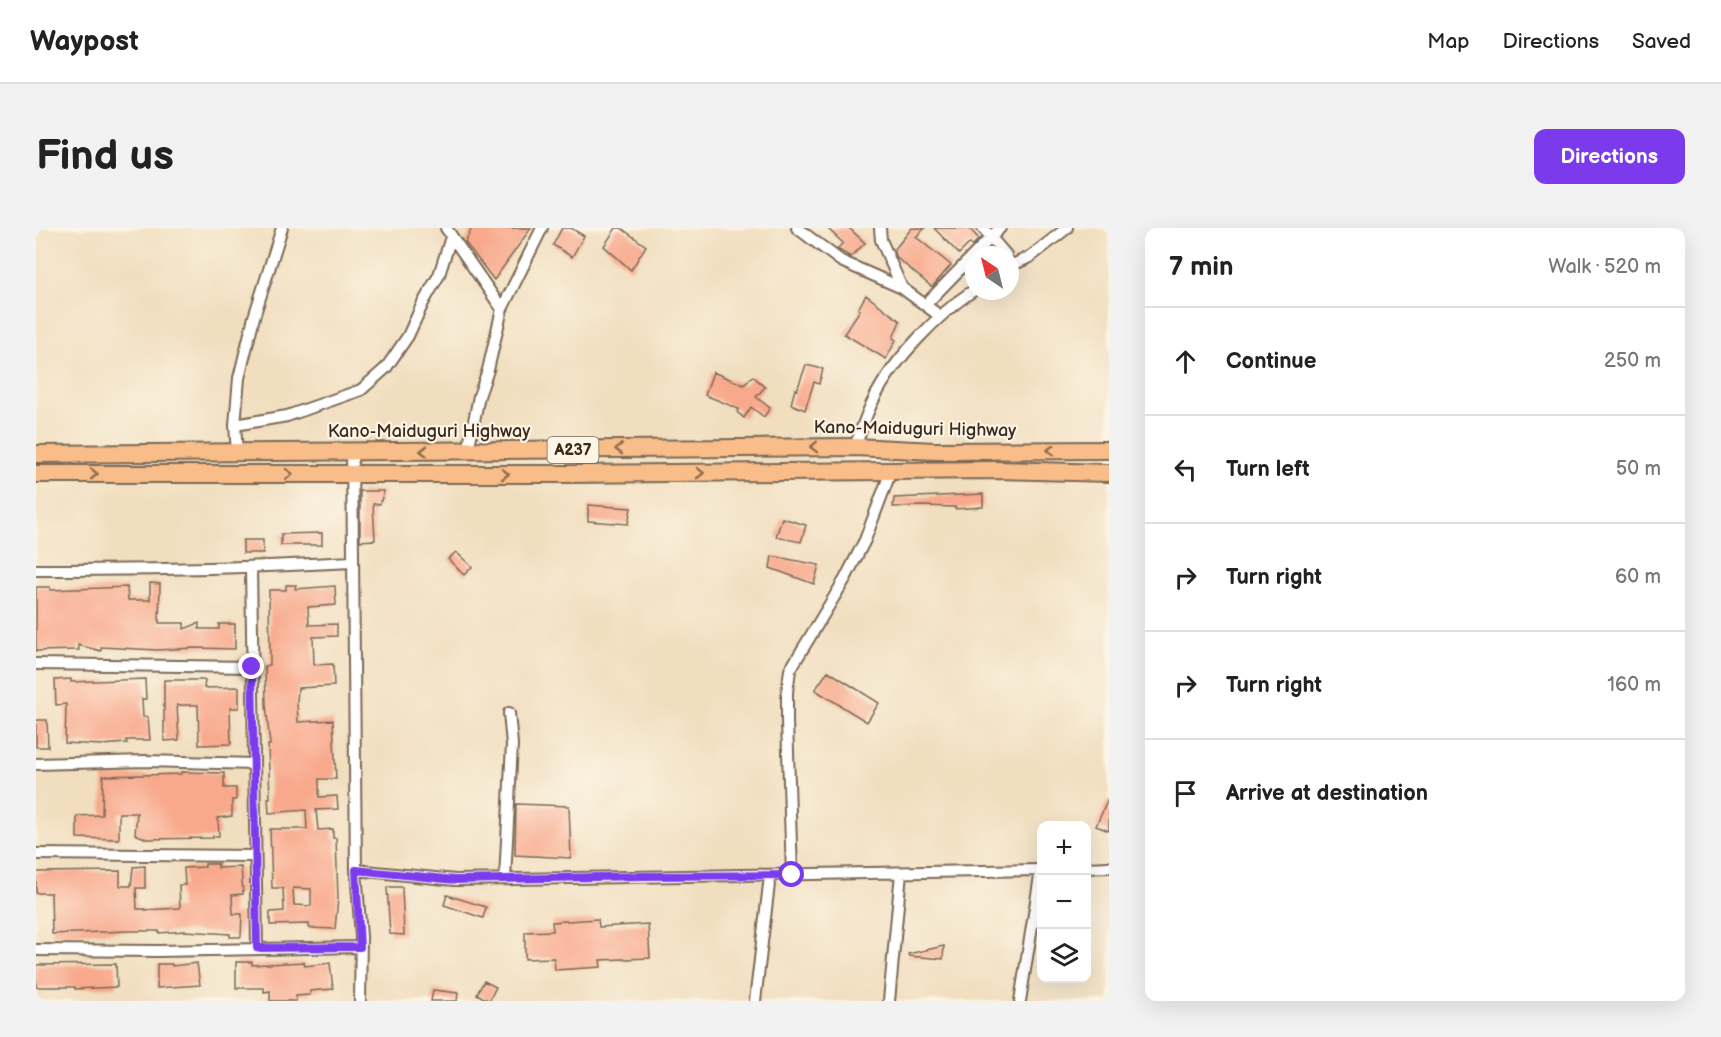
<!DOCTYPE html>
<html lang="en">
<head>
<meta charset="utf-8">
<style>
  :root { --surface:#fff; --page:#f2f2f2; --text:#222; --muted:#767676; --line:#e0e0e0; --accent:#7c3aed }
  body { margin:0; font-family:"Balsamiq Sans",sans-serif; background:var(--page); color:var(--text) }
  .controls { position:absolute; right:18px; bottom:18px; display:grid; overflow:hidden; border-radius:12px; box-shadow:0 6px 24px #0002 }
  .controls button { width:54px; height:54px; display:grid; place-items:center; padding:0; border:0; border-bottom:2px solid var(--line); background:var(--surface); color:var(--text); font:30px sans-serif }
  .compass { position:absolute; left:929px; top:18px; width:54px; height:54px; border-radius:50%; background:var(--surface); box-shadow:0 6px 24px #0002; rotate:325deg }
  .stop { position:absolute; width:18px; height:18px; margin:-14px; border:4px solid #7c3aed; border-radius:50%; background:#fff }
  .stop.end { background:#7c3aed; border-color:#fff; box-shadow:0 2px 6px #0008 }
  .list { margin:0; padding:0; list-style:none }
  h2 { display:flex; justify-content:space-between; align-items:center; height:78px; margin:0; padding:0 24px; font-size:26px }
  h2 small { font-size:20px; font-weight:400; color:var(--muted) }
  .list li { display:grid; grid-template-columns:39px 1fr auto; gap:18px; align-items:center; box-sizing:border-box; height:108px; padding:0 24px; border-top:2px solid var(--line) }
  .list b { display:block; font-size:22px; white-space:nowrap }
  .list em { font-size:20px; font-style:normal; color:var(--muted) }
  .icon { flex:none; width:33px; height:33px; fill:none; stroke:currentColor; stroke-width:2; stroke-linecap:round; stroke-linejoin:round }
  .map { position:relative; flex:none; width:1073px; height:773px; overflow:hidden; border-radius:12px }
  header { display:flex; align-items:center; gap:36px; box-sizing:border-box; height:84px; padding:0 30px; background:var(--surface); border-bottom:2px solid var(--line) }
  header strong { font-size:28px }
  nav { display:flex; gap:33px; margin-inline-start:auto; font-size:21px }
  .intro { display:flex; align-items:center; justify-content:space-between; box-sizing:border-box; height:144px; padding:0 36px }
  h1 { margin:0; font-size:42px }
  .button { padding:15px 27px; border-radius:12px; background:var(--accent); color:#fff; font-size:21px; font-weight:700 }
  main { display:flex; gap:36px; padding:0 36px }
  aside { flex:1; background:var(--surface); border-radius:12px; box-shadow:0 6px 24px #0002 }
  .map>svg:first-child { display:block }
  .building { fill:#f8a88b; fill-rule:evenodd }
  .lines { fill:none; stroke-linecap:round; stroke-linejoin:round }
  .minor-casing { stroke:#7b6956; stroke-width:14 }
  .highway-casing { stroke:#7b6956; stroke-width:20 }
  .minor { stroke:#fff; stroke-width:10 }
  .highway { stroke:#f8bd89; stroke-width:16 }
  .oneway { stroke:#906c4e }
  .route { stroke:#7c3aed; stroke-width:8 }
  .labels { text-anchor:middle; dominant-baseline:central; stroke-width:4.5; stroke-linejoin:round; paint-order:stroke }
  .shield { fill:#fcf5e5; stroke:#75675a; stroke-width:1.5 }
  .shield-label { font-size:16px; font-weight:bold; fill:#3b2a1e }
  .street-label { font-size:18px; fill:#3b2a1e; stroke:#fcf5e5 }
</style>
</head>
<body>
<header>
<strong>Waypost</strong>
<nav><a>Map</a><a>Directions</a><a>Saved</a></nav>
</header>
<div class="intro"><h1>Find us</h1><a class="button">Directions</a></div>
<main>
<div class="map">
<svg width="1073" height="773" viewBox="0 0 1073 773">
  <rect width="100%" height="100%" fill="#fcf5e5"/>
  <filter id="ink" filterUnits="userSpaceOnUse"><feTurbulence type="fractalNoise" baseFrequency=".0167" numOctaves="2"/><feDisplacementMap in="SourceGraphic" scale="12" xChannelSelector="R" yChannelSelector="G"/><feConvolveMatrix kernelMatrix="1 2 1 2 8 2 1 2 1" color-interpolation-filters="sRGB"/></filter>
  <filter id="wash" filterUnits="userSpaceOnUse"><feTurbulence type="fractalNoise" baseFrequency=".008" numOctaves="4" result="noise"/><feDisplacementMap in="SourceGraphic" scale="24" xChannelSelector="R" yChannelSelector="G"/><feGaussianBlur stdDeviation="1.35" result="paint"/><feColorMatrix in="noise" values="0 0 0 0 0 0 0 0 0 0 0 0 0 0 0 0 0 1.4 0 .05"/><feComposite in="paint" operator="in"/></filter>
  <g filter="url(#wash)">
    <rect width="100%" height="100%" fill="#f1debf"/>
    <g id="blocks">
      <path class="building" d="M436 0H495L458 52 429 14Z
        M526 0H535L548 8 536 29 517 17Z
        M580 0H585L610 18 595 42 568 18Z
        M791 0H813L829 15 815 29 801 21 807 15Z
        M876 0H889L880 9 915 37 896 59 861 30 858 22Z
        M898 0H933L943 11 936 18 934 15 923 26Z
        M830 67 864 93 857 110 860 112 850 131 808 106 824 82 822 81Z
        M770 137 787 141 783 156 778 154 769 182 755 176 759 161 761 162Z
        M677 144 708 157 717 148 729 159 720 169 734 180 728 189 715 179 708 190 701 184 703 181 669 167Z
        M324 263H348L344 276H337L339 312 324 313Z
        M947 266V279L919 281V279L886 278 857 279 858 270Z
        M552 277 595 280 592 296 552 293Z
        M746 290 770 297 765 314 740 309Z
        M286 305V317H245V306Z
        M207 312H227V325H207Z
        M420 324 436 339 428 347 412 331Z
        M736 328 783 337 778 356 734 340Z
        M114 355 124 356 123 395H148V401L163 395V401H183V396H199V421L158 420 121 422 65 419V423L42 417 43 422 0 423V359H14V362L91 359 92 372H114Z
        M250 357H260L259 361 299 358 300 377 272 379 273 397 301 396V408L277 409 278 437 297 436 298 458 262 460 261 475 262 494 297 492 300 551H283V569L301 568 302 581 280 582 282 602 297 601V610H300L302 670 299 701 273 700V696L234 697V684L248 683 247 660H236L234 601H271L270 582 233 585 232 570H234L232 517H234L230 476 229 438 234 437 233 362H250ZM257 660 275 661V678L258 677Z
        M792 443 843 475 831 494 779 462Z
        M35 451V454L109 451 110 471H106L107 489H112L114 512H90L91 515 65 517 29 515 30 476 20 477 19 452Z
        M128 452H169L168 460 203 459V480H194L195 516 163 517 162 477H141L143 512 128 513Z
        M0 492H11L12 519H0Z
        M145 544 188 545V560H200V572H196V588L182 590 183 608H177V610L111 611 99 606 101 585H83V611L41 610V588L66 587 67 548 145 546Z
        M1073 569V603L1060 598Z
        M480 576 533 578 535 630 479 627Z
        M169 636H182V640L205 639 207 666 196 667 197 686H206L205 709H194V706L149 703 123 705V703H93L16 706 15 665H0V644L84 643V658H95L97 639 109 638V660H100L101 681H109V682L144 680 143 657H149L148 640 169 639Z
        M351 659H366L368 707 354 706Z
        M411 667 450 679 447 690 408 677Z
        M562 691 563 699 612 696 614 730 564 732 565 739 519 742 518 730 489 731V704L517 703 516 694Z
        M908 718 907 731 873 728 872 726Z
        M200 734H216V737L268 734 269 738 294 735 297 761 274 763V767L260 768V773H234V763L228 764V760H200Z
        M161 735 164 757 121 760V736H136V738Z
        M80 736 81 759 39 761V759H0V737Z
        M448 753 460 759 453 773 441 766Z
        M397 762 422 765 421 773H395Z"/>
    </g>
  </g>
  <g filter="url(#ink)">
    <use href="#blocks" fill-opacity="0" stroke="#7b6956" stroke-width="1.5"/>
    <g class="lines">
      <defs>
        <path id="minor" d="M410 0 466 81
          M761 0 805 33 866 60 904 88
          M844 0 845 12 866 60
          M947 0 970 27
          M974 38 994 29 1031 0
          M890 76 964 0
          M199 197 203 150 218 89 246 0
          M819 219C825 203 830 186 838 171 857 132 902 86 938 62
          M316 223 320 642 325 709 324 773
          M432 223 443 168 452 142 466 81 506 0
          M201 225 199 197 251 188 325 162 350 140 372 108 387 75 403 47 415 9
          M215 340 221 720
          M0 342C106 342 211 340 316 334
          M0 436 216 439
          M0 536 110 533 218 536
          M0 626 219 628
          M1050 640 1073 639
          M320 642 419 652 1005 642
          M756 647 751 493V464L754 442 809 351 829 312 855 243
          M469 651 476 516 473 485
          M0 722 122 723 324 719
          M719 773 734 648
          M853 773 865 645
          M984 773 1005 642"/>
        <path id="highway" d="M0 226 819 219 899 223 1073 222
          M0 246H534L960 242 1073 245"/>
      </defs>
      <use href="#minor" class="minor-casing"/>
      <use href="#highway" class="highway-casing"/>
      <use href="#minor" class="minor"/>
      <use href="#highway" class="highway"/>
    </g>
    <defs><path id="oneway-chevron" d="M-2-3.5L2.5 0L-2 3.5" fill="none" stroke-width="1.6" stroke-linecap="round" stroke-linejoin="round" transform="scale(1.5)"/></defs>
    <g class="oneway">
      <use href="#oneway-chevron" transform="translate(778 219) rotate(179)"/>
      <use href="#oneway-chevron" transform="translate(583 221) rotate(179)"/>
      <use href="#oneway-chevron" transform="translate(1015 222) rotate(180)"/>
      <use href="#oneway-chevron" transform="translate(388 223) rotate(-180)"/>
      <use href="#oneway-chevron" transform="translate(664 245)"/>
      <use href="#oneway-chevron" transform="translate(58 246)"/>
      <use href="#oneway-chevron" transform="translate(253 246)"/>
      <use href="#oneway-chevron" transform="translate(469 246)"/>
    </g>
  </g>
  <g class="lines" filter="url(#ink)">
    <path class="route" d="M216 439 221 720 324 719 320 642 419 652 610 648 756 647"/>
  </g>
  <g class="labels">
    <rect class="shield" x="511.5" y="209" width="51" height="26" rx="4.5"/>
    <g class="shield-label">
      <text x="537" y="222">A237</text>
    </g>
    <g class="street-label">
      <text transform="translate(879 201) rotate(1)">Kano-Maiduguri Highway</text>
      <text x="393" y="203">Kano-Maiduguri Highway</text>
    </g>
  </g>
</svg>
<div class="controls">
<button>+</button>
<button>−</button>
<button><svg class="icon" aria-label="layers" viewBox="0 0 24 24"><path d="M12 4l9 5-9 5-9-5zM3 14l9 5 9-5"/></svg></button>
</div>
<svg class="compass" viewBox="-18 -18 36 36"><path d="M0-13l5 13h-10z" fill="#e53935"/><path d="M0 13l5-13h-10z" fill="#767676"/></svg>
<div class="stop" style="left:756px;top:647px"></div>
<div class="stop end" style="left:216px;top:439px"></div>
</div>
<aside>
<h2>7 min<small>Walk · 520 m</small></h2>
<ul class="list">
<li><svg class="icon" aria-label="ahead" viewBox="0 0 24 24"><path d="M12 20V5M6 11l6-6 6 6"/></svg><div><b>Continue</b></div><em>250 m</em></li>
<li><svg class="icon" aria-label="left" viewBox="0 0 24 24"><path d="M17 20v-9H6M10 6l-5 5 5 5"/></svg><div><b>Turn left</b></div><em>50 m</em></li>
<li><svg class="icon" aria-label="right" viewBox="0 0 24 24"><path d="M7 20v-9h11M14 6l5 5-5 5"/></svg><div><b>Turn right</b></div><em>60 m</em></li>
<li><svg class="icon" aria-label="right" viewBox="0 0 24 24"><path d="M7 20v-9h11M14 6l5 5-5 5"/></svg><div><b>Turn right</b></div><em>160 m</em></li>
<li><svg class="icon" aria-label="arrive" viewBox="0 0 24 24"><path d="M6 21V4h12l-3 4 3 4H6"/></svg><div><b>Arrive at destination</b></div></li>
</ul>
</aside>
</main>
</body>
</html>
